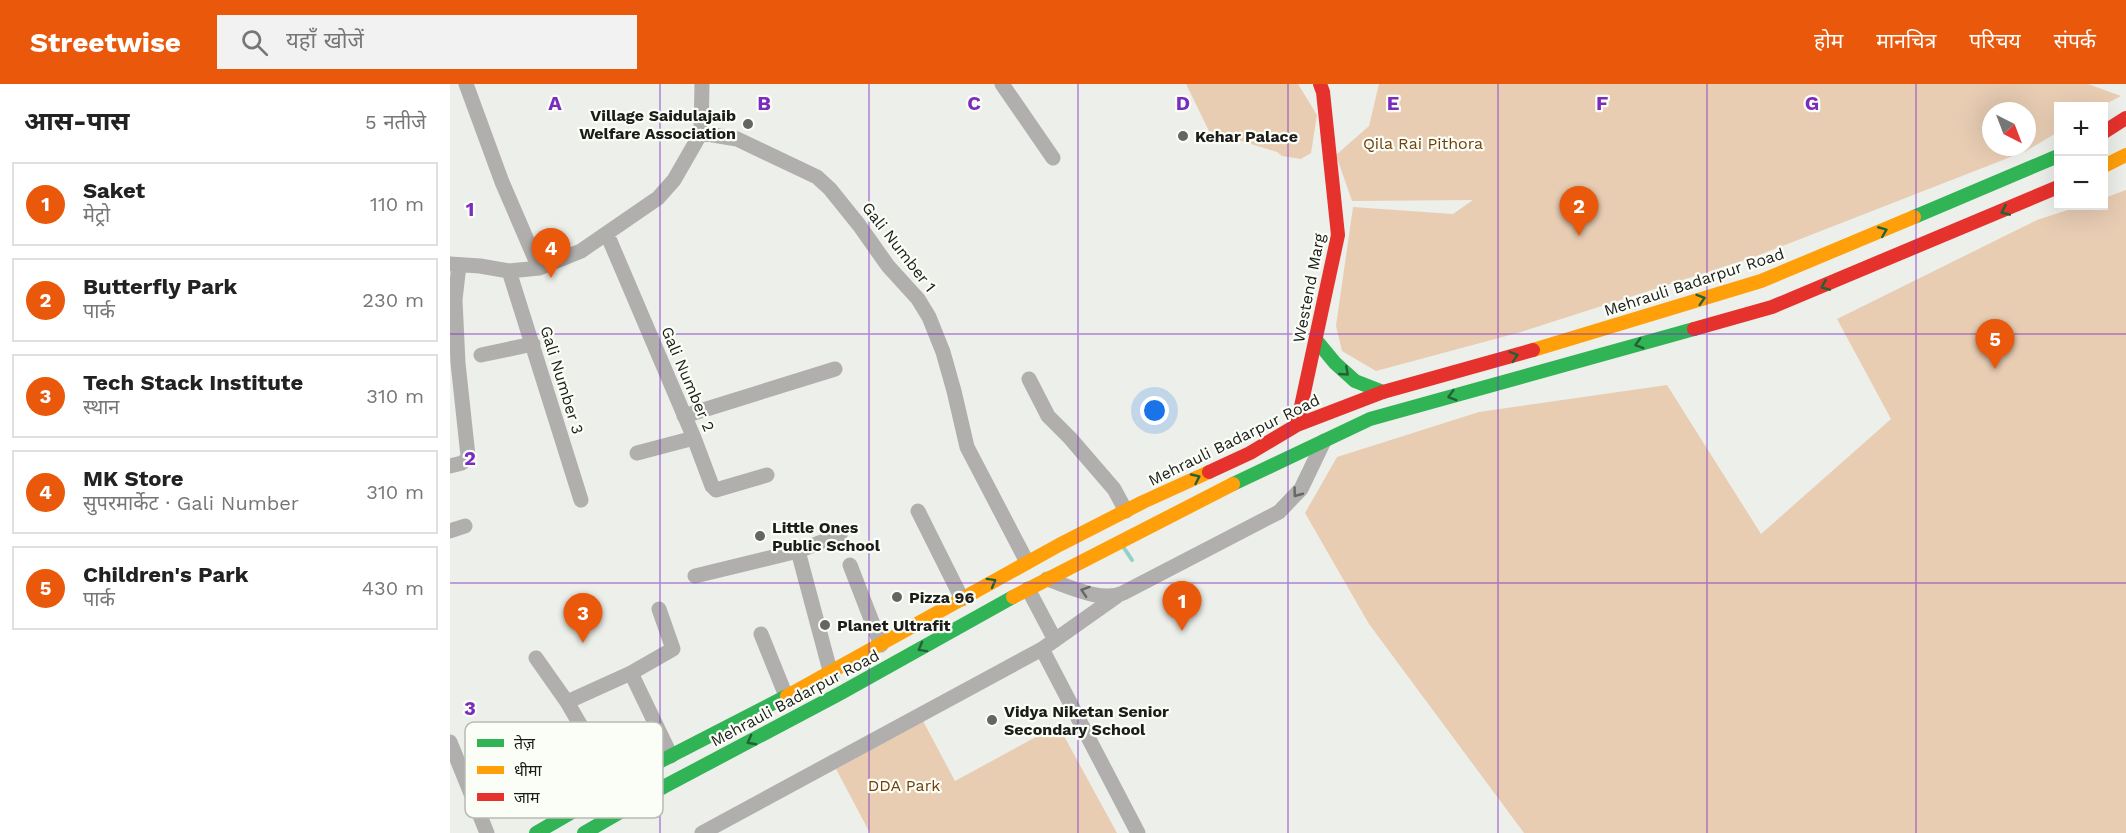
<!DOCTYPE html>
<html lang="hi">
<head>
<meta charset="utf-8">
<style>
  :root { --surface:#fff; --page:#f2f2f2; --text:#222; --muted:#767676; --line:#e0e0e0; --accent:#ea580c }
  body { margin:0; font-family:"Work Sans","Noto Sans Devanagari",sans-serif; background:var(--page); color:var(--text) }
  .controls { position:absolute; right:18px; top:18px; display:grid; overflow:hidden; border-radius:0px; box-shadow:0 6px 24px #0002 }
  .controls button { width:54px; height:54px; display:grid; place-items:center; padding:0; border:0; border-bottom:2px solid var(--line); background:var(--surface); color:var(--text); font:30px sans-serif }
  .compass { position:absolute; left:1532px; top:18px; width:54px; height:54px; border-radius:50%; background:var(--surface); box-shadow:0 6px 24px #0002; rotate:138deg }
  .you { position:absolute; left:705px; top:327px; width:21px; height:21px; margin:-15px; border:4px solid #fff; border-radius:50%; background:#1a73e8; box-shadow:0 0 0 9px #1a73e833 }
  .badge { display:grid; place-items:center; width:39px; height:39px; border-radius:50%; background:var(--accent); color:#fff; font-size:20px; font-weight:700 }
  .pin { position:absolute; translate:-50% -50px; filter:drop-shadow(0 2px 3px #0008) }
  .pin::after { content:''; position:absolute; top:32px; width:21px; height:18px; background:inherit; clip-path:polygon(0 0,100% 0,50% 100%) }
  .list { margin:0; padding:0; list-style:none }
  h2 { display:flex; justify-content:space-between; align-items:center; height:78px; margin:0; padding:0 24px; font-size:26px }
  h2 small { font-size:20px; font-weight:400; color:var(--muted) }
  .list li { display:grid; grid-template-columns:39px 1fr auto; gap:18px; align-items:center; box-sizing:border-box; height:84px; margin:0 12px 12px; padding:0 12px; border:2px solid var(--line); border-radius:0px }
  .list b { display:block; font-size:22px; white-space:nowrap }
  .list p { margin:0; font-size:20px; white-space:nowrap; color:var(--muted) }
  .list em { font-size:20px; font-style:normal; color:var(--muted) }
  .icon { flex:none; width:33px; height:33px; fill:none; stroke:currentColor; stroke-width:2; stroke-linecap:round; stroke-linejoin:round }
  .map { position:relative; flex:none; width:1676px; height:749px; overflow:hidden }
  header { display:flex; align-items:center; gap:36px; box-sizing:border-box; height:84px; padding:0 30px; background:var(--accent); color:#fff }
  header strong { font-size:28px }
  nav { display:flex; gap:33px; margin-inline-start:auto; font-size:21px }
  .search { width:420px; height:54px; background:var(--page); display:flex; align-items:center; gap:15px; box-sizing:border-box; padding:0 21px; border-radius:0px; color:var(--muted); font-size:22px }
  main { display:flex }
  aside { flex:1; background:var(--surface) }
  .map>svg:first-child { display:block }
  .green { fill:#e8cdb3; fill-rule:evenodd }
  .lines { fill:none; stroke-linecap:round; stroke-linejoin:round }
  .stream { stroke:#93d0c9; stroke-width:4 }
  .street { stroke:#b0afae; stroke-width:15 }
  .fast { stroke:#30b455; stroke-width:14 }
  .slow { stroke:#ff9f0a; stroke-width:14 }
  .jam { stroke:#e5322d; stroke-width:14 }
  .oneway { stroke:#256135 }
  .oneway2 { stroke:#666664 }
  .grid { fill:none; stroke:#7b2cbf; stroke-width:1.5; stroke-opacity:0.55 }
  .poi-dot { fill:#656663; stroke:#fbfef6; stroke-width:2 }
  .labels { text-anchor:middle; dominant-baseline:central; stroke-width:4.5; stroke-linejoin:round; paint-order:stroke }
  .poi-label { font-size:16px; font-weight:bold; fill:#1c1d1b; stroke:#fbfef6; text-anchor:start }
  .park-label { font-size:16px; fill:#70400c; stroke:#fbfef6 }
  .street-label { font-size:16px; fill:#1c1d1b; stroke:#fbfef6 }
  .key { fill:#fbfef6; stroke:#b8bab4; stroke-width:1.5 }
  .key-label { font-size:16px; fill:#1c1d1b }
  .grid-label { font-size:20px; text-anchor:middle; font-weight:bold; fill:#7b2cbf; stroke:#fbfef6; stroke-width:4.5; stroke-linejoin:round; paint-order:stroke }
</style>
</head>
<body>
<header>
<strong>Streetwise</strong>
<div class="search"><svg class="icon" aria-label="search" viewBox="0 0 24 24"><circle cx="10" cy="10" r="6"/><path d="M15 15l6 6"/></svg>यहाँ खोजें</div>
<nav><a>होम</a><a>मानचित्र</a><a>परिचय</a><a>संपर्क</a></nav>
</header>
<main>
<aside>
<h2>आस-पास<small>5 नतीजे</small></h2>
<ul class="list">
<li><span class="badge">1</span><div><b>Saket</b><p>मेट्रो</p></div><em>110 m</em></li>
<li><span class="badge">2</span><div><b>Butterfly Park</b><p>पार्क</p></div><em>230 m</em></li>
<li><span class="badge">3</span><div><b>Tech Stack Institute</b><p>स्थान</p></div><em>310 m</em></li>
<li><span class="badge">4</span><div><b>MK Store</b><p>सुपरमार्केट · Gali Number</p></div><em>310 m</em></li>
<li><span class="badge">5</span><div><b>Children's Park</b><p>पार्क</p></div><em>430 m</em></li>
</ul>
</aside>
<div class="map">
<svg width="1676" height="749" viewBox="0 0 1676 749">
  <rect width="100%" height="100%" fill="#edefea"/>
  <path class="green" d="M736 0H848L867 31 861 69 851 75 832 72 827 68 759 47Z
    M929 0H1638L1671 12 1652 22H1608V48L1576 67 1304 173 1071 248 926 287 892 267 886 242 903 123 1003 130 1023 116 902 117 886 71 919 42ZM1541 27H1577V63H1541Z
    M1676 106V749H1074L919 540 855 429 887 373 1029 328 1217 301 1311 450 1441 335 1387 235 1587 136 1630 122H1654V114Z
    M473 637 505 697 608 641 667 749H420L386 685Z"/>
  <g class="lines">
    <path class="stream" d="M674 464 682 476"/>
    <path class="street" d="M16 0 52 98 89 184
      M552 0 603 74
      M251 49 287 55 367 93 380 105 409 141 438 182 468 215 479 233 493 268 504 307 517 363 577 478
      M157 150 244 354 262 402 266 406 317 391
      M0 180 30 182 59 187 89 184 131 167 208 114 224 96 251 49 252 0
      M59 187 131 416
      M31 271 83 260
      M579 295 598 332 620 354 664 405 676 427
      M234 332 385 285
      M187 369 244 354
      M0 382 12 379 17 375 18 372 8 279 5 216 9 181
      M468 427 512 515
      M0 447 15 442
      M348 467 382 594
      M400 481 431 561
      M245 492 348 467 390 451
      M597 495C618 502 652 519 673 509L829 428 851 405 874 357
      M578 505 605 556
      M209 525 223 565 181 589 221 672
      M311 550 336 612
      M592 565 688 749
      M86 574 117 618
      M0 658 37 749
      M166 702 117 618 181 589
      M252 749 592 565 667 512"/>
    <path class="fast" d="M1464 133 1608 72
      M866 256 885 279 905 297 933 308
      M783 400 920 335 1244 245
      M86 749 205 680 337 612
      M134 749 217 701 389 610 563 513"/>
    <path class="slow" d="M1654 82 1676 71
      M1083 266 1311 197 1464 133
      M563 513 783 400
      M337 612 609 461 693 418 759 388"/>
    <path class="jam" d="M1654 48 1676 34
      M1244 245 1322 223 1608 103
      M847 341 888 151 873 8 870 0
      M759 388 800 369 847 341 933 308 1083 266"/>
  </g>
  <defs><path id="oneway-chevron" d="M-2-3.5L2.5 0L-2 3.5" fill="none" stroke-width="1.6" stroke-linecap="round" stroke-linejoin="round" transform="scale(1.5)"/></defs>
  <g class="oneway">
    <use href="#oneway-chevron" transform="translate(1555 127) rotate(157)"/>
    <use href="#oneway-chevron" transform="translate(1433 147) rotate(-22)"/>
    <use href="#oneway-chevron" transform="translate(1375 202) rotate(157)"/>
    <use href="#oneway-chevron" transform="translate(1251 215) rotate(-17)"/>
    <use href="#oneway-chevron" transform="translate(1189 260) rotate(164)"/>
    <use href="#oneway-chevron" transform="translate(1064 272) rotate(-17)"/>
    <use href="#oneway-chevron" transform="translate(895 288) rotate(41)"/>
    <use href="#oneway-chevron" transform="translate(1002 312) rotate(164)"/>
    <use href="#oneway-chevron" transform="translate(746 394) rotate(-25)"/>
    <use href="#oneway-chevron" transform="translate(542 498) rotate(-29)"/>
    <use href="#oneway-chevron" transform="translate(472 564) rotate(151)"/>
    <use href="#oneway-chevron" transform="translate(301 657) rotate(152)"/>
  </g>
  <g class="oneway2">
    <use href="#oneway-chevron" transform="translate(847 409) rotate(127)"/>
    <use href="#oneway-chevron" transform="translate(635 507) rotate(-162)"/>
  </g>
  <path class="grid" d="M210 0V749M419 0V749M628 0V749M838 0V749M1048 0V749M1257 0V749M1466 0V749M0 250H1676M0 499H1676"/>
  <g class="poi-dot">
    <circle cx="298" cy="40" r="6"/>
    <circle cx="733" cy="52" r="6"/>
    <circle cx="310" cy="452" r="6"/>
    <circle cx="447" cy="513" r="6"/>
    <circle cx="375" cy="541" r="6"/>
    <circle cx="542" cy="636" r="6"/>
  </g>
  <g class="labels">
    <g class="poi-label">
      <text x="286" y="31" text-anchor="end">Village Saidulajaib<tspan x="286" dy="18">Welfare Association</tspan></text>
      <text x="745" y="52">Kehar Palace</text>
      <text x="322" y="443">Little Ones<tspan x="322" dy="18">Public School</tspan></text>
      <text x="459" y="513">Pizza 96</text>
      <text x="387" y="541">Planet Ultrafit</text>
      <text x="554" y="627">Vidya Niketan Senior<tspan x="554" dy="18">Secondary School</tspan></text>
    </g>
    <g class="park-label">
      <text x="973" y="59">Qila Rai Pithora</text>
      <text x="454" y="701">DDA Park</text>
    </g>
    <g class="street-label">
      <text transform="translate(449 163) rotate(52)">Gali Number 1</text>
      <text transform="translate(1244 198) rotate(-18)">Mehrauli Badarpur Road</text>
      <text transform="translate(859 204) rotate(-79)">Westend Marg</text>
      <text transform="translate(238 295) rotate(67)">Gali Number 2</text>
      <text transform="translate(112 296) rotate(73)">Gali Number 3</text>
      <text transform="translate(784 356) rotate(-26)">Mehrauli Badarpur Road</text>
      <text transform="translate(345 614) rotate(-28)">Mehrauli Badarpur Road</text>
    </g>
  </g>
  <rect x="15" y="638" width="198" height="96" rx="9" class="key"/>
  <rect x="27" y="655" width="27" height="8" fill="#30b455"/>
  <rect x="27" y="682" width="27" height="8" fill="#ff9f0a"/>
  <rect x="27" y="709" width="27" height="8" fill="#e5322d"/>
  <g class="key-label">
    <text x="64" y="665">तेज़</text>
    <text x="64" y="692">धीमा</text>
    <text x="64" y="719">जाम</text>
  </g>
  <g class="grid-label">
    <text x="105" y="26">A</text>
    <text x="314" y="26">B</text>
    <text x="524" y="26">C</text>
    <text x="733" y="26">D</text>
    <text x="943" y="26">E</text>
    <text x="1152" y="26">F</text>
    <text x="1362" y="26">G</text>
    <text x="20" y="132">1</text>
    <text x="20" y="381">2</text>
    <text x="20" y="631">3</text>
  </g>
</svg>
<div class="controls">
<button>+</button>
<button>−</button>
</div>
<svg class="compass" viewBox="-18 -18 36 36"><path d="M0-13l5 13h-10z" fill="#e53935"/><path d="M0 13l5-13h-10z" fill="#767676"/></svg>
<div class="you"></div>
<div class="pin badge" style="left:732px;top:547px">1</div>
<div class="pin badge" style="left:1129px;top:152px">2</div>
<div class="pin badge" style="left:133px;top:559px">3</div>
<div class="pin badge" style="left:101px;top:194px">4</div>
<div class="pin badge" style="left:1545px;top:285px">5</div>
</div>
</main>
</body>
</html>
